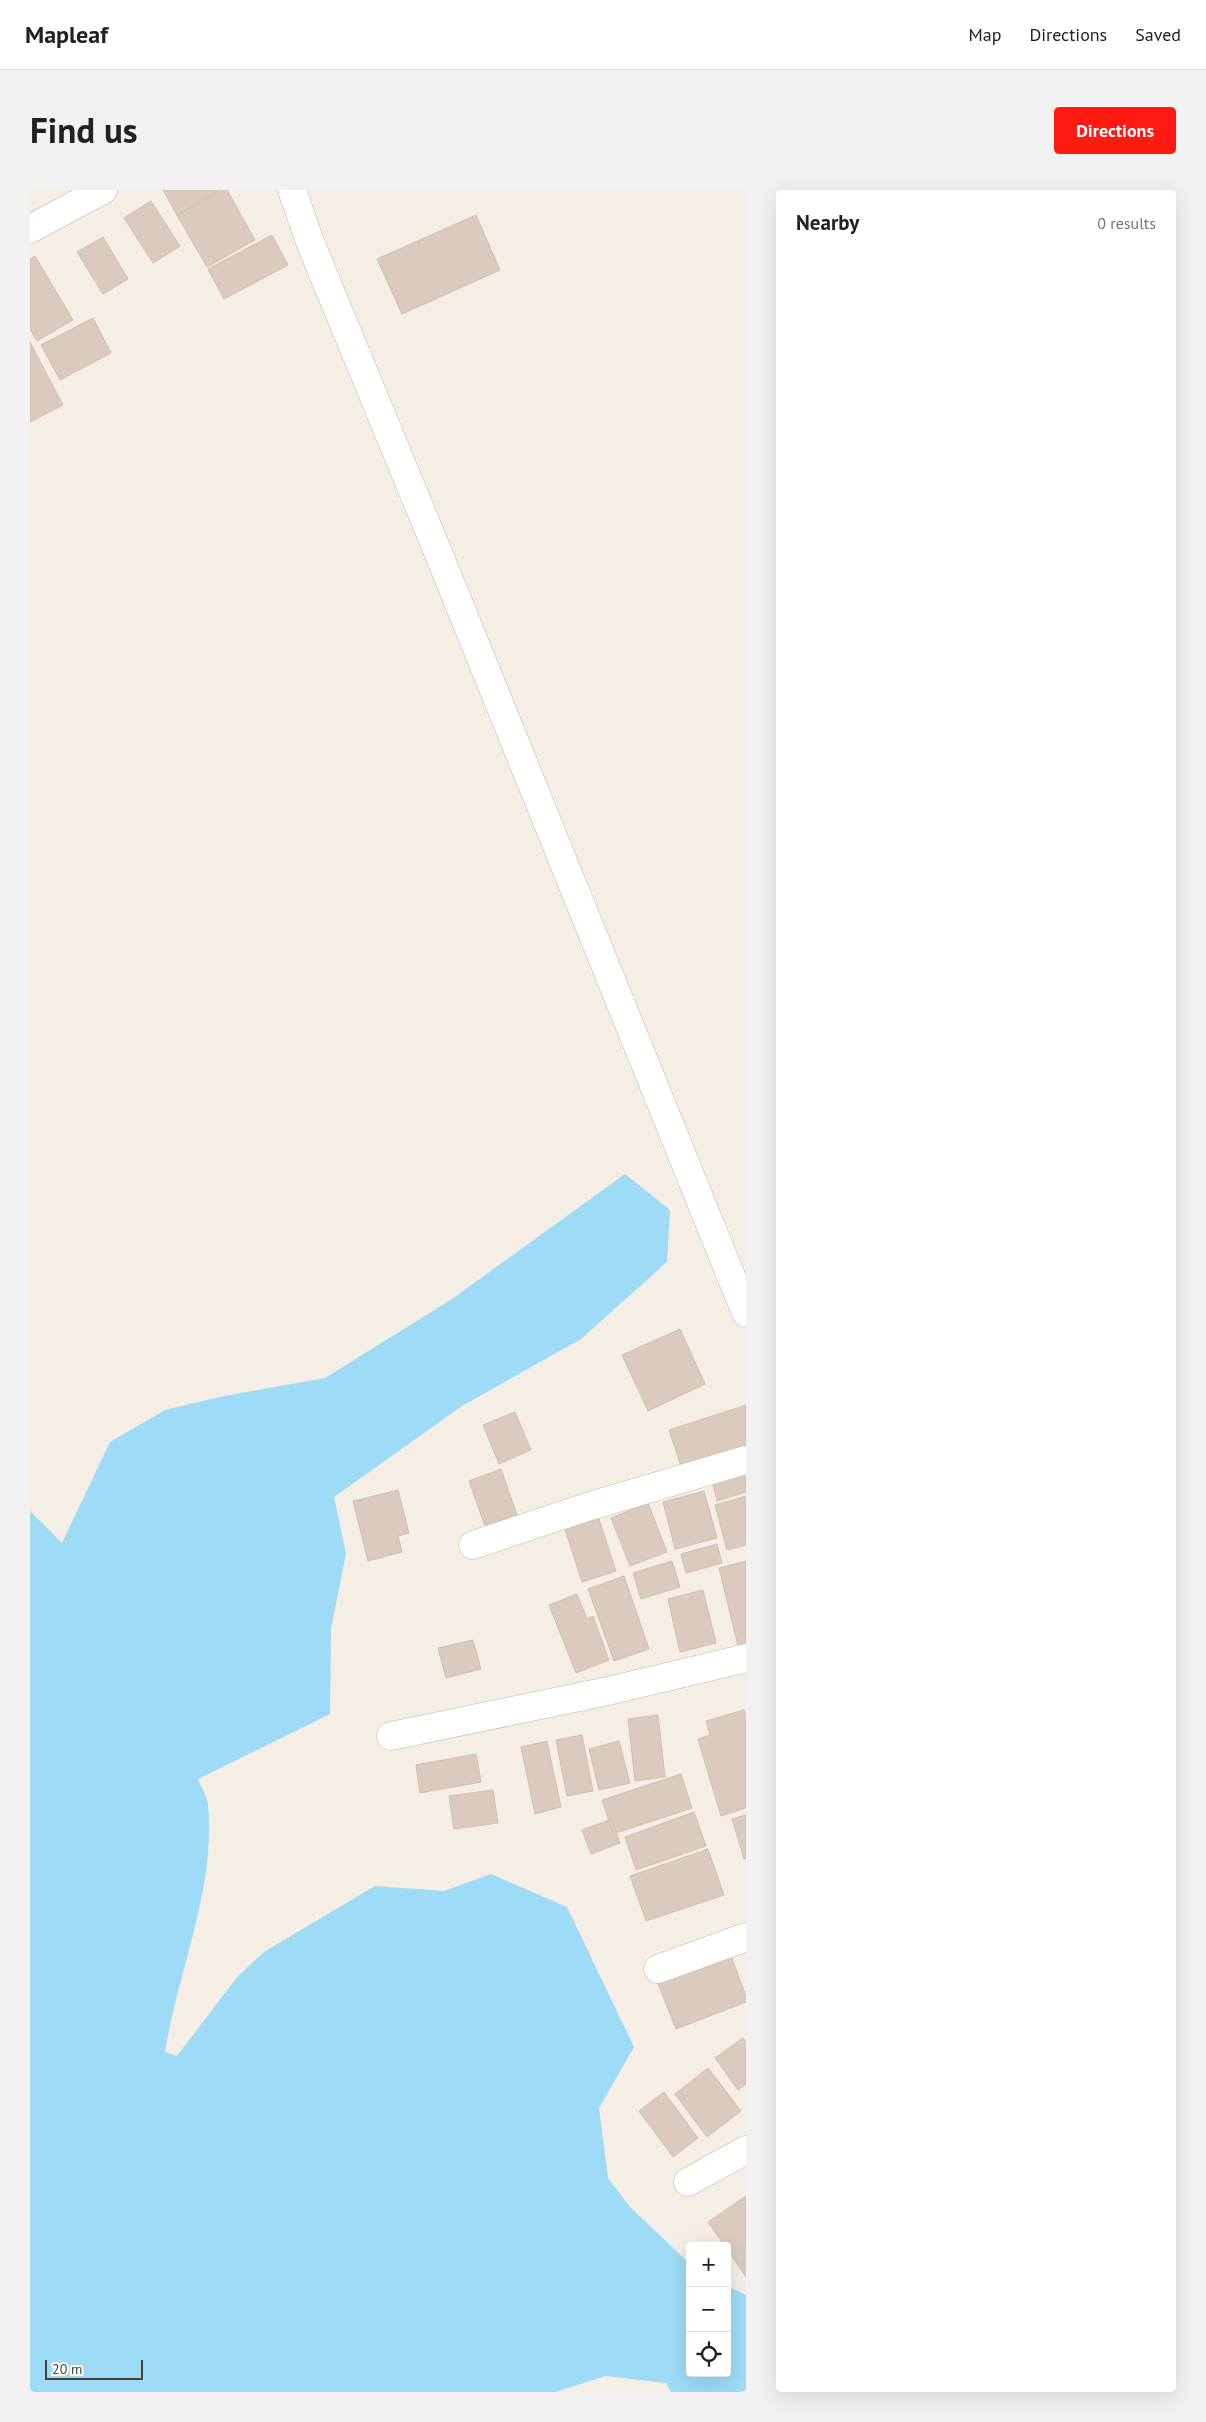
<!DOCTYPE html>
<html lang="en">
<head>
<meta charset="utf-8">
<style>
  :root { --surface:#fff; --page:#f2f2f2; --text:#202124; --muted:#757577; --line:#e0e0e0; --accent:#ff1b12 }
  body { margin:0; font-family:"PT Sans",sans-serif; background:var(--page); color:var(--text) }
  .controls { position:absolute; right:15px; bottom:15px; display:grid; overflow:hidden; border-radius:5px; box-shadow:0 5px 20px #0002 }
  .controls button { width:45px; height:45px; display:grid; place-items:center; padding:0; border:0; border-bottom:1px solid var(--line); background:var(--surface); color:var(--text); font:25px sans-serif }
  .scale { position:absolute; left:15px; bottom:12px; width:98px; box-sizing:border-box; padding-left:5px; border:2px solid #473e34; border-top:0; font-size:14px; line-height:18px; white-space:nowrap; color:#473e34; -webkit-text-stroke:4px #fff; paint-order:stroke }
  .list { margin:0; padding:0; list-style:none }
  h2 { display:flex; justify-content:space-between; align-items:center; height:65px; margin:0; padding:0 20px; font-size:21px }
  h2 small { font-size:16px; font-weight:400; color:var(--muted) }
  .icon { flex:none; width:28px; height:28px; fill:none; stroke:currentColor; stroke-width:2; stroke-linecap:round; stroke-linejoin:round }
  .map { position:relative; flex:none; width:716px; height:2202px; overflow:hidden; border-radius:5px }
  header { display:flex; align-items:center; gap:30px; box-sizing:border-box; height:70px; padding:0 25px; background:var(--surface); border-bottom:1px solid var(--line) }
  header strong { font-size:24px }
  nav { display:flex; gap:28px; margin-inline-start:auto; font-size:18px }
  .intro { display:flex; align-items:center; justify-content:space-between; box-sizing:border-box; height:120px; padding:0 30px }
  h1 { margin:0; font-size:35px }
  .button { padding:12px 22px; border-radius:5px; background:var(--accent); color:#fff; font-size:18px; font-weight:700 }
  main { display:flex; gap:30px; padding:0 30px }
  aside { flex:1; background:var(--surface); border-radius:5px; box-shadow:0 5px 20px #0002 }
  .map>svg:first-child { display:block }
  .water { fill:#9ddbf6 }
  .building { fill:#dacbbd; stroke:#d2bfad }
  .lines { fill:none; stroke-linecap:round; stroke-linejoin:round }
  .street-casing { stroke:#c3b8aa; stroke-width:29 }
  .street { stroke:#fff; stroke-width:28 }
</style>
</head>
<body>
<header>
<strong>Mapleaf</strong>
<nav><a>Map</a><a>Directions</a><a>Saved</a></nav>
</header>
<div class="intro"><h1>Find us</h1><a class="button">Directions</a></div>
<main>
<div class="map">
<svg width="716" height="2202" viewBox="0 0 716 2202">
  <rect width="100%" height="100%" fill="#f4eee5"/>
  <path class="water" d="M595 984 640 1020 637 1072 551 1149 432 1216 304 1307 316 1363 301 1439 300 1524 168 1589C171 1597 177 1606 178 1614 186 1699 148 1780 135 1862L147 1866 208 1786 234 1762 345 1696 414 1701 461 1684 537 1717 604 1857 569 1918 578 1988 600 2017 660 2074V2183H697V2096L716 2105V2202H641L636 2193 576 2186 525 2202H0V1321L32 1353 80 1252 135 1220 194 1206 295 1188 422 1109Z"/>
  <path class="building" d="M133 0H190L147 25Z
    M193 0H197L225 50 177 77 147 25Z
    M121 11 150 56 123 73 94 28Z
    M446 25 470 80 372 124 347 69Z
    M242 45 258 75 194 109 178 79Z
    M73 47 98 89 73 104 47 62Z
    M5 66 43 130 7 151 0 139V69Z
    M63 128 81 163 30 190 11 155Z
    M0 152 33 215 0 232Z
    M650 1139 675 1194 618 1221 592 1165Z
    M716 1215V1261L653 1282 639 1240Z
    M485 1222 501 1260 469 1274 453 1235Z
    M716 1276V1302L687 1311 681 1286Z
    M471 1279 487 1325 455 1336 439 1291Z
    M368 1300 379 1343 368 1346 372 1362 338 1371 323 1311Z
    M674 1301 687 1348 645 1359 633 1312Z
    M716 1306V1355L697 1360 685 1315Z
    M618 1313 637 1362 600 1376 581 1328Z
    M567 1323 586 1381 552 1392 533 1333Z
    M687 1354 692 1373 656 1383 651 1364Z
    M642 1371 650 1397 611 1409 603 1383Z
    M716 1371V1458L709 1460 689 1378Z
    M594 1386 619 1459 584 1471 558 1399Z
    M673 1400 686 1453 650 1462 638 1409Z
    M547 1404 557 1429 563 1426 579 1470 546 1483 519 1415Z
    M443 1450 451 1479 416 1488 408 1458Z
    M714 1520 716 1526V1618L691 1626 668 1549 680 1545 676 1531Z
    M628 1525 635 1587 605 1591 598 1529Z
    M552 1545 563 1601 537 1606 526 1550Z
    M517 1551 531 1617 505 1624 491 1557Z
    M589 1551 600 1593 569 1600 559 1559Z
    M446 1564 451 1592 390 1603 386 1575Z
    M651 1584 662 1618 583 1644 572 1610Z
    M463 1600 468 1633 424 1639 419 1606Z
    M664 1622 676 1656 606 1680 595 1647Z
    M716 1625V1669H714L702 1629Z
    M582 1629 590 1653 561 1664 552 1640Z
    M678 1659 694 1705 616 1731 600 1686Z
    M700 1763 716 1806V1812L646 1839 627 1791Z
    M713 1848 716 1852V1894L708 1900 685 1868Z
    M678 1878 711 1921 677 1947 645 1904Z
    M634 1902 668 1948 643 1967 609 1921Z
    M716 2006V2087L697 2059V2056H695L678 2032Z"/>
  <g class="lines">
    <defs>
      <path id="street" d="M262 0 280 52 410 367 716 1123
        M0 39 73 0
        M443 1355 560 1316 716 1270
        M361 1546 578 1501 716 1468
        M628 1779 716 1747
        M658 1992 716 1960"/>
    </defs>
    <use href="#street" class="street-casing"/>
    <use href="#street" class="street"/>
  </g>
</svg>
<div class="controls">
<button>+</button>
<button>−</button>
<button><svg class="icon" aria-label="locate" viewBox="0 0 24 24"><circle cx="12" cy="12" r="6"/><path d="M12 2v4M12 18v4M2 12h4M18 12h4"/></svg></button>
</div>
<div class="scale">20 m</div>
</div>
<aside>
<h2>Nearby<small>0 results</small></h2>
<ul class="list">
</ul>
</aside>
</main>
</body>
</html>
